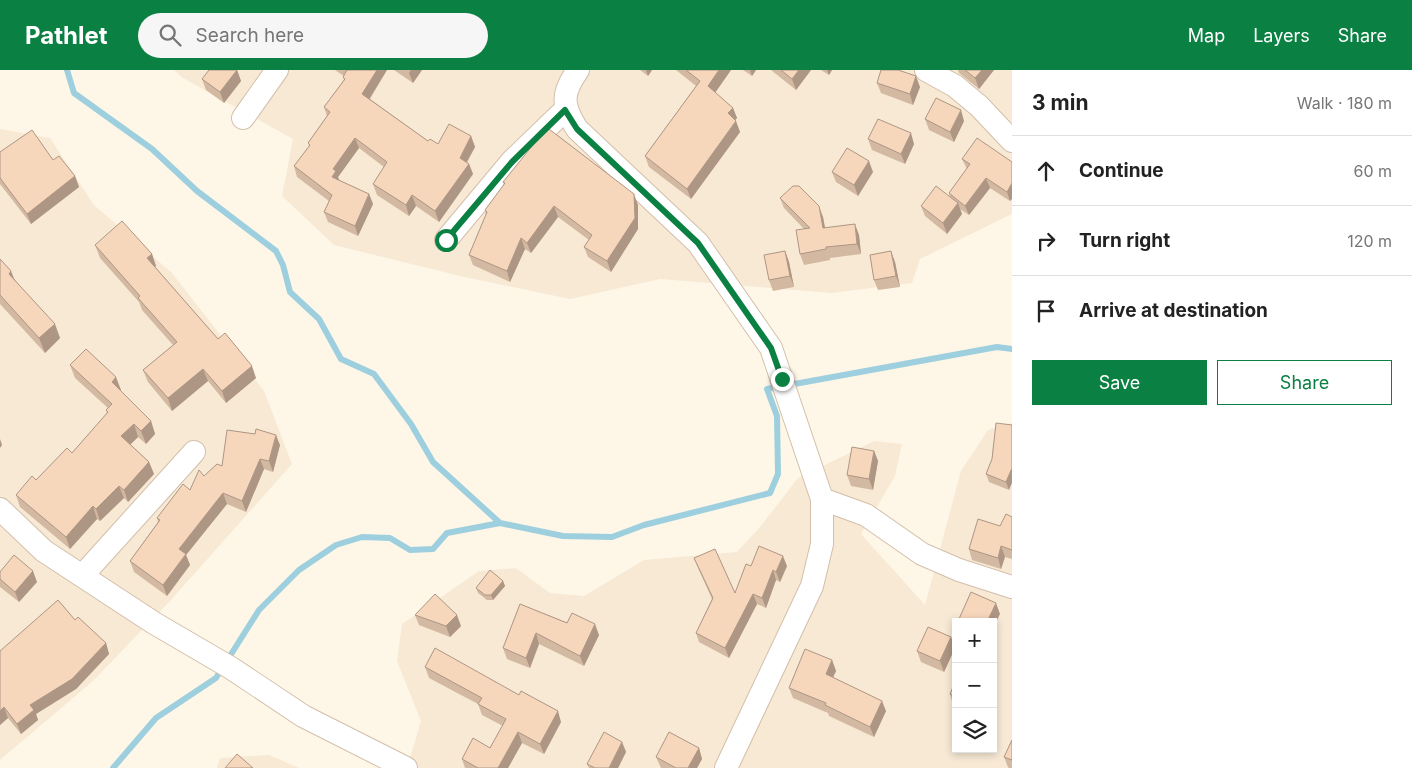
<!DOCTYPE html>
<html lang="en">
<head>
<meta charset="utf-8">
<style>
  :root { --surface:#fff; --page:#f6f6f6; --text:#222; --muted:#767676; --line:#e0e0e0; --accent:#0b8043 }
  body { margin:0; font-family:Inter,sans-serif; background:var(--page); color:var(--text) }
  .controls { position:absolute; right:15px; bottom:15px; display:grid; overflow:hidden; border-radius:0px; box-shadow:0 2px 8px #0003 }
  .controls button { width:45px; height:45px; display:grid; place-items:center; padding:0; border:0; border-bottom:1px solid var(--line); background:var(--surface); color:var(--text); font:25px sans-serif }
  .stop { position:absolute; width:15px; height:15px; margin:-11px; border:4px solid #0b8043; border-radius:50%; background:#fff }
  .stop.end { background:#0b8043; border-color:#fff; box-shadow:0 1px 5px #0008 }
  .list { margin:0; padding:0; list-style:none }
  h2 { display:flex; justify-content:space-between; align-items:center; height:65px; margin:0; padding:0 20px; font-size:21px }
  h2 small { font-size:16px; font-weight:400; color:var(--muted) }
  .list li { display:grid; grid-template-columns:32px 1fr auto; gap:15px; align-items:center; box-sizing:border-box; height:70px; padding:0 20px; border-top:1px solid var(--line) }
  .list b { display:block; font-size:19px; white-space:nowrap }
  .list em { font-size:16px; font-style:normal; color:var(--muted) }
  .actions { display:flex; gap:10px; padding:15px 20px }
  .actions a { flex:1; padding:11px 0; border:1px solid var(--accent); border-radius:0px; text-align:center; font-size:18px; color:var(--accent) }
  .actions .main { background:var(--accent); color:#fff }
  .icon { flex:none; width:28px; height:28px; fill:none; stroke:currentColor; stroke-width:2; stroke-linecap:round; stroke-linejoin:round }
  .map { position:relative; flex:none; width:1012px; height:698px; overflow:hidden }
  header { display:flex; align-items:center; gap:30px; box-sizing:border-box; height:70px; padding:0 25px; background:var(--accent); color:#fff }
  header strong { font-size:24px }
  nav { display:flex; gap:28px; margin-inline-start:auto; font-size:18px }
  .search { width:350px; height:45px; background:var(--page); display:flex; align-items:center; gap:12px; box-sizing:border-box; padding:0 18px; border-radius:28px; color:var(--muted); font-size:19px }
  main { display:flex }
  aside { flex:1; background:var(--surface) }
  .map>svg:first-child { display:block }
  .residential { fill:#f7e9d4; fill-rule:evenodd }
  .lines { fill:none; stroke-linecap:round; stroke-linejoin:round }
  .stream { stroke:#9ecfde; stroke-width:6 }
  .minor-casing { stroke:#d3bfab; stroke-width:24 }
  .minor { stroke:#fff; stroke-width:22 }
  .wall { fill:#d4b9a2 }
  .shaded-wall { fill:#ad9684 }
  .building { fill:#f7d7bc; stroke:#ad9684 }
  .route { stroke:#0b8043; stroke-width:6 }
</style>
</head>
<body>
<header>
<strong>Pathlet</strong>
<div class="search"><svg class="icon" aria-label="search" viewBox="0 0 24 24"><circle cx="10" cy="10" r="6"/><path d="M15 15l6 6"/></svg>Search here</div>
<nav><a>Map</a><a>Layers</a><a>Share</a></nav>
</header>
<main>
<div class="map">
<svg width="1012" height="698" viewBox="0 0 1012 698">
  <rect width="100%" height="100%" fill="#fef7e7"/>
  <path class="residential" d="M174 0H1012V144L920 189 912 213 831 223 660 209 570 229 460 206 334 175 282 126 293 69 183 8Z
    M0 59 50 68 94 135 172 203 264 321 292 394 170 531 93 611 0 690Z
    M1012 353V698H407L421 651 397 591 402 554 479 501 516 498 550 523 584 526 644 490 737 482 760 457 798 408 874 371 902 374 895 406 861 464 925 535 961 401 988 360ZM956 552H993V679H956Z
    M269 685 299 698H217L220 688Z"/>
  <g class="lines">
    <path class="stream" d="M67 0 74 23 152 79 197 121 276 181 283 195 290 222 319 249 341 289 374 304 411 354 433 392 500 453
      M113 698 156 648 216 608 259 540 299 500 336 475 362 467 390 468 410 480 433 479 447 463 500 453 563 466 612 467 644 455 770 423 778 404 777 346 767 319 997 277 1012 279"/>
    <defs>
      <path id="minor" d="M578 0C561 24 562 35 577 59L698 173 771 278 822 429V474L812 516 726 698
        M926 0 955 16 979 36 1012 71
        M243 48 277 0
        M446 170 512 91 565 40
        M822 429 866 445 922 484 959 500 1012 517
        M0 439 44 481 154 553 231 598 303 646 406 698
        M82 506 194 382"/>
    </defs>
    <use href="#minor" class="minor-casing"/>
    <use href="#minor" class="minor"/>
  </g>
  <path class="wall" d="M237 0 241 11 224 33 206 20 202 9Z
    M335 0H387L370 29 428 71 438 74 471 66 475 77 467 93 469 94 473 104 439 152 416 136 409 146 377 125 373 114 384 97 359 78 338 107 339 110 369 124 373 134 358 166 328 152 324 142 329 131 297 107 294 96 309 76 308 73 327 46 324 37 344 10 343 7 344 6Z
    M394 0H422L413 13Z
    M640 0H652L648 6Z
    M676 0H731L715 23 733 38 737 48 735 50 740 62 691 129 649 97 645 86 696 16Z
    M743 0H756L752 6Z
    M771 0H811L796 20Z
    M821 0H832L829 5Z
    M958 0H994L979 19 959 3Z
    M877 13 920 17 913 35 881 23Z
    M925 49 964 51 954 72 929 60Z
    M868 69 914 74 905 94 872 80Z
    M0 82 53 90 75 106 79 117 31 154 0 114Z
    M962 89 1012 92 1010 131 990 118 969 145 960 139 962 144 947 164 925 146 921 136 950 127 949 123 967 99Z
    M832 102H873L858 126 836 112Z
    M503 112 638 135V159L611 202 588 187 584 177 589 170 558 147 531 183 525 179 510 212 473 195 469 185 486 145 485 140 504 115Z
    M780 128 823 147 825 158 859 165 861 184 830 188V190L804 195 800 184 804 159 784 138Z
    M95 175 152 184 156 196 155 197 218 269 256 308 226 333 208 311 172 341 148 312 143 300 173 275 142 240 139 232 100 188Z
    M785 181 789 192 794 217 773 221 769 210Z
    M0 189 15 210 60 268 45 283 0 234Z
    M895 192 900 217 878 220 874 210Z
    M70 295 121 320H120L151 351 155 364 146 374 138 367 130 374 149 392 154 404 128 432 124 428 100 451 97 449 70 479 20 437 16 425 72 383 107 344 106 340 108 338 75 308Z
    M996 353 1009 420 989 412 986 404 992 389Z
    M280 375 273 402 264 399 246 442 227 434 186 485 190 495 167 526 134 502 130 491 158 452 157 448 190 420 204 406 222 396Z
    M874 381 878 391 873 420 851 416 847 405Z
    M1012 447V489L1005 487 1001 499 972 490 969 479 1000 456Z
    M694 488 735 523 751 496H787L780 512 776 510 766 538 757 534 729 588 699 572 696 563 712 529 698 498Z
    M0 502 37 512 19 532 0 517Z
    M503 511 505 516 493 530H487L478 523 476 518Z
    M520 534 599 565 584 596 539 574 530 598 507 589 503 578Z
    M415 545 461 556 450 567 419 555Z
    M75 550 106 573 109 584 76 619 36 644 38 650 21 664 8 648 0 655V581Z
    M951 567 955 578 944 602 921 592 917 581Z
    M832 590 836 601 833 607 886 641 874 667 829 646 828 643 793 628 789 618Z
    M425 597 561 652 544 684 522 673 508 698H465L462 689 490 678 503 656 482 645 478 634 429 608Z
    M956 610V636L953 635 950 624Z
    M1012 670V698H1009L1008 697 1004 687Z
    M622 672 626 682 618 698H589L587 694Z
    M699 678 702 689 697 698H661L656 687Z"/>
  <path class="shaded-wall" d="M237 0 241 11 224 33 220 22Z
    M377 0H387L366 34 362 24Z
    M411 0H422L413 13 409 3Z
    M646 0H652L648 6Z
    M719 0H731L712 27 708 16Z
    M750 0H756L752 6Z
    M799 0H811L796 20 792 9Z
    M827 0H832L829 5Z
    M982 0H994L979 19 975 8Z
    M916 6 920 17 913 35 910 24Z
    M733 38 737 48 732 54 728 43Z
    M961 40 964 51 954 72 950 62Z
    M736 51 740 62 691 129 687 119Z
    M911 63 914 74 905 94 901 84Z
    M471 66 475 77 463 98 460 88Z
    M355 68 359 78 338 107 340 112 332 107 333 99Z
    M869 91 873 102 858 126 854 115Z
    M469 94 473 104 439 152 435 141Z
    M75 106 79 117 31 154 27 144Z
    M986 108 990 118 969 145 965 136Z
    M1012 113V129L1010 131 1007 122Z
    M369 124 373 134 358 166 355 156Z
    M634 124 638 135V159L611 202 607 191Z
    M412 125 416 136 409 146 406 135Z
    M958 133 962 144 947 164 943 153Z
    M554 136 558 147 531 183 527 173Z
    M819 136 823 147 827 169 823 158Z
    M855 154 859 165 861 184 857 174Z
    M521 168 525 179 510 212 507 201Z
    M785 181 789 192 794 217 790 206Z
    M891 181 895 192 900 217 896 206Z
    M152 184 156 196 151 200 147 188Z
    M11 201 17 216 9 204Z
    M55 254 60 268 45 283 39 268Z
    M252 296 256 308 226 333 222 321Z
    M203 299 208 311 172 341 168 328Z
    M116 307 121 320 116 325 112 312Z
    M151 351 155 364 146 374 141 361Z
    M134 354 138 367 126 379 121 366Z
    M276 365 280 375 273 402 269 391Z
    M0 369 2 375 0 378Z
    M874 381 878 391 873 420 869 409Z
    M260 389 264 399 246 442 242 431Z
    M149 392 154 404 128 432 124 420Z
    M1012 398V413L1009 420 1006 412Z
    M119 416 124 428 100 451 96 439Z
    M223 423 227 434 186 485 190 495 167 526 163 515 179 479Z
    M93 436 97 449 70 479 66 467Z
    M1001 476 1005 487 1001 499 998 488Z
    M783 486 787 496 780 512 776 502Z
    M773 500 776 510 766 538 762 528Z
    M33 501 37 512 19 532 15 522Z
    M503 511 505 516 493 530 491 525Z
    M753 524 757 534 729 588 725 578Z
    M996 533 1000 544 993 558V552H987Z
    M457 545 461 556 450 567 446 556Z
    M595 554 599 565 584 596 580 586Z
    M536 563 539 574 530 598 526 588Z
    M951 567 955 578 944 602 940 591Z
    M106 573 109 584 76 619 36 644 38 650 21 664 17 654 30 635Z
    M832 590 836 601 830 614 826 604Z
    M882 631 886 641 874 667 870 657Z
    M4 637 8 648 0 655V641Z
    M558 641 561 652 544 684 540 674Z
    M518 662 522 673 508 698H498Z
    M622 672 626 682 618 698H609Z
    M699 678 702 689 697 698H688Z"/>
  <path class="building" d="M209 0H237L220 22 202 9Z
    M347 0H377L362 24 428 71 430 69 438 74 449 54 471 66 460 88 469 94 435 141 412 125 406 135 373 114 387 92 355 68 333 99 336 101 332 107 369 124 355 156 324 142 332 125 294 96 310 75 308 73 330 42 324 37 345 9 343 7Z
    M686 0H719L708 16 733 38 728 43 736 51 687 119 645 86 700 11Z
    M781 0H799L792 9Z
    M881 0H898L916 6 910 24 877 13Z
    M965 0H982L975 8Z
    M936 28 961 40 950 62 925 49Z
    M878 49 911 63 901 84 868 69Z
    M549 59 634 124 635 148 607 191 584 177 592 165 554 136 527 173 521 168 507 201 469 185 487 142 485 140 505 113 503 112 533 75Z
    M32 60 53 90 59 86 75 106 27 144 0 108V82Z
    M977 68 1012 92V113L1007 122 986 108 965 136 949 123 970 94 962 89Z
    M847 78 869 91 854 115 832 102Z
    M793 116H799L819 136 823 158 855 154 857 174 826 177V179L800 184 796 160 810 158 780 128Z
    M936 116 958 133 943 153 921 136Z
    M122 151 152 184 147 188 218 269 225 263 252 296 222 321 203 299 168 328 143 300 177 272 138 228 140 226 95 175Z
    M785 181 790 206 769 210 764 185Z
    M891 181 896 206 874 210 870 185Z
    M0 189 11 201 9 204 55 254 39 268 0 225Z
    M86 279 116 307 112 312 151 351 141 361 134 354 121 366 149 392 124 420 119 416 96 439 93 436 66 467 16 425 32 406 36 410 67 378 72 383 108 342 106 340 112 334 70 295Z
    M996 353 1012 355V398L1006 412 986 404 992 389Z
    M256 359 276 365 269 391 260 389 242 431 223 423 179 479 186 484 163 515 130 491 160 450 157 448 183 414 190 420 199 400 204 406 217 394 222 396 227 360 255 364Z
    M852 377 874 381 869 409 847 405Z
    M1006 444 1012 447V480L1001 476 998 488 969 479 978 449 1000 456Z
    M759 476 783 486 776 502 773 500 762 528 753 524 725 578 696 563 713 528 694 488 715 479 735 523 746 494 751 496Z
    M14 485 33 501 15 522 0 509V502Z
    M490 500 503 511 491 525H485L476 518Z
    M971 522 996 533 987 552H965L959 549Z
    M435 524 457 545 446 556 415 545Z
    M58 530 75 550 78 547 106 573 72 609 30 635 34 640 17 654 4 637 0 641V581Z
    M520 534 567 553 572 543 595 554 580 586 536 563 526 588 503 578Z
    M928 557 951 567 940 591 917 581Z
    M435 578 519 625 521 621 558 641 540 674 518 662 498 698H478L462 689 473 668 490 678 506 649 478 634 482 628 425 597Z
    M805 579 832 590 826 604 882 631 870 657 825 635 826 633 789 618Z
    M956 610V627L950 624Z
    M604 662 622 672 609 698H595L587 694Z
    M669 662 699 678 688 698H676L656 687Z
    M1012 670V690L1004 687Z
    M237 684 253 698H225Z"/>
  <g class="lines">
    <path class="route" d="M446 170 512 92 565 40 577 59 698 173 771 278 782 309"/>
  </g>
</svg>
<div class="controls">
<button>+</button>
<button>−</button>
<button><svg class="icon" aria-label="layers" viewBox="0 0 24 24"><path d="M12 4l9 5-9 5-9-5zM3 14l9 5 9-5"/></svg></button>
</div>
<div class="stop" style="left:446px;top:170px"></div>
<div class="stop end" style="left:782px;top:309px"></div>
</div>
<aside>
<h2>3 min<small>Walk · 180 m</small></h2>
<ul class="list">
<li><svg class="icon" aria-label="ahead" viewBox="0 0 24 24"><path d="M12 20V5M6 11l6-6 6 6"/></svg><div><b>Continue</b></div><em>60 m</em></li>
<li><svg class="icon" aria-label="right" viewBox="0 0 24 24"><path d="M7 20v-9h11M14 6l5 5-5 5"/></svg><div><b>Turn right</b></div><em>120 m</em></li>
<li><svg class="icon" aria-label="arrive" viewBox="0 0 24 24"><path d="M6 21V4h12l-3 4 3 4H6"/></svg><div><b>Arrive at destination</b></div></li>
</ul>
<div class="actions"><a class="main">Save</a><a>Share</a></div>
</aside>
</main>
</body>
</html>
